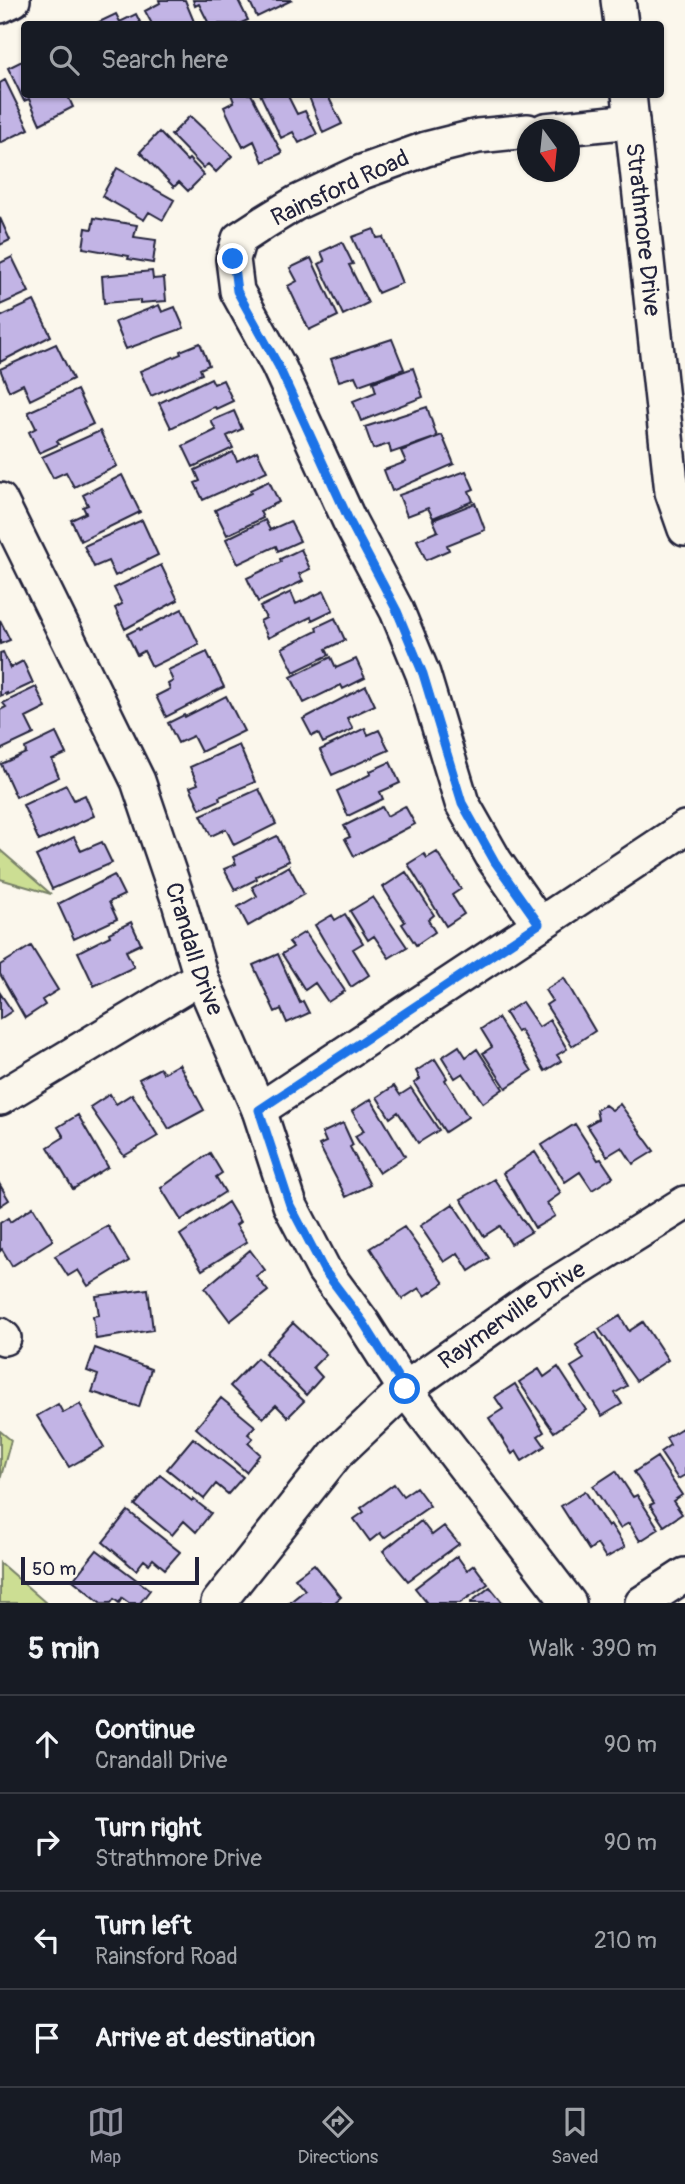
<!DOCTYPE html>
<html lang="en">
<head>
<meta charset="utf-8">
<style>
  :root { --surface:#171b24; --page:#20242c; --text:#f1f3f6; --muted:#9ea1a6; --line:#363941; --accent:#9495a2 }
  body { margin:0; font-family:Pangolin,sans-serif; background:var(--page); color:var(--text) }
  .compass { position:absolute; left:517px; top:119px; width:63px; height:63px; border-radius:50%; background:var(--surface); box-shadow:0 2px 5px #0004; rotate:165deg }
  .scale { position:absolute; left:21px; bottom:18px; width:178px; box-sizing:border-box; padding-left:7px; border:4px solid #22223b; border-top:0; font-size:19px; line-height:24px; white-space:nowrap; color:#22223b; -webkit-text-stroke:5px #fbf7ec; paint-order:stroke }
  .stop { position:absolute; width:21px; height:21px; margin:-16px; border:5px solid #1a73e8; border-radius:50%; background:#fff }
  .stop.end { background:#1a73e8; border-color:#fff; box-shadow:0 2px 7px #0008 }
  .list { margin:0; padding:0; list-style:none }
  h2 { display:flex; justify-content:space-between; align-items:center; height:91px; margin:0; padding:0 28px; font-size:30px }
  h2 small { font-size:23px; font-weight:400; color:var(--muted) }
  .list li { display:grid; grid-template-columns:46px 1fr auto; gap:21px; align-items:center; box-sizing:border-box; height:98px; padding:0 28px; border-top:2px solid var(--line) }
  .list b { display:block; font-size:26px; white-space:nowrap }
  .list p { margin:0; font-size:23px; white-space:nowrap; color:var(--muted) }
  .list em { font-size:23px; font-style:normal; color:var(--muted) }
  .icon { flex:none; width:38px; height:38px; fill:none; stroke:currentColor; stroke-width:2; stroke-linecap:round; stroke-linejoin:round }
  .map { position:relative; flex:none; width:685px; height:1603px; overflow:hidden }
  .search { position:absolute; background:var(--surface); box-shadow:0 2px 5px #0004; left:21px; right:21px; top:21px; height:77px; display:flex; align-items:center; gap:18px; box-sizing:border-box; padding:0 24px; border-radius:7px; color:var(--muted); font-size:26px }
  .sheet { height:483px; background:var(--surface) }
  nav { display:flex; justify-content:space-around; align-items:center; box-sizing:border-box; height:98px; border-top:2px solid var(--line); background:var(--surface); font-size:19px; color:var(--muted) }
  nav a { display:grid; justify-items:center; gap:4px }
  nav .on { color:var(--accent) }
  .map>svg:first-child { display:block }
  .green { fill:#ccde93; stroke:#778067; stroke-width:2 }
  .building { fill:#c2b4e5; stroke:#22223b; stroke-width:2 }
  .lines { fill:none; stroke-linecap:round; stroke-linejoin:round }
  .minor-casing { stroke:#22223b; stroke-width:38 }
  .minor { stroke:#fbf7ec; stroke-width:33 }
  .route { stroke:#1a73e8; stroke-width:9 }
  .labels { text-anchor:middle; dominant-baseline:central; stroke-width:7; stroke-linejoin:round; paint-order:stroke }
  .street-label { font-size:24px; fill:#22223b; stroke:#fbf7ec }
</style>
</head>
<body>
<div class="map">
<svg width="685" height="1603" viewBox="0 0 685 1603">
  <rect width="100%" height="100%" fill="#fbf7ec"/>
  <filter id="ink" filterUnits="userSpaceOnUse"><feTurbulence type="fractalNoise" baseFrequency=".0143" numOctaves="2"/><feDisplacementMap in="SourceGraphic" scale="14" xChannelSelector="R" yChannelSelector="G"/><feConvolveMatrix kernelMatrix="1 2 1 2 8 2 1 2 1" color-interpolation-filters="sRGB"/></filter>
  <g filter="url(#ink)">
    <path class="green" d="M0 850 51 894 0 879Z
      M0 1431 11 1440 0 1480Z
      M0 1563 46 1603H0Z"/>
    <path class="building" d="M159 0H185L195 24H152L145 11 160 3Z
      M193 0H238L248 20 239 24H209L199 4 195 6Z
      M249 0H292L257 17Z
      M116 14 120 22 136 14 141 24H95Z
      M24 60V94H67L73 107 40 124 29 99 24 101 8 68Z
      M5 80 29 129 0 143V83Z
      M231 94H251L282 153 263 162 254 141 243 147 224 107 234 102Z
      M260 94H287L297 114 305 111 317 134 299 143 293 132 281 138Z
      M308 94H331L328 96 342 124 323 133Z
      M190 116 232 156 216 172 208 164 203 168 171 135Z
      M159 132 187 161 189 159 204 175 188 191 179 182 174 187 140 152Z
      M117 168 174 200 163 220 149 212 144 220 102 196Z
      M0 218 10 240 0 245Z
      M94 218 137 225 134 237 156 240 153 263 128 259 129 256 83 248 86 228 92 229Z
      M374 229 377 238 383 237 402 283 378 293 352 237Z
      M342 242 353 264 349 265 368 303 343 315 319 264 325 261 321 252Z
      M12 257 29 292 0 305V263Z
      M311 258 338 316 309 330 288 286 297 281 290 268Z
      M152 271 153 279 164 278 166 301 140 303V300L104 303 102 276Z
      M34 301 51 336 0 362V317Z
      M159 305 162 312 175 307 184 328 126 349 115 322Z
      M392 339 404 369 359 385 355 376 339 381 331 359Z
      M200 343 209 365 200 369 202 374 151 396 140 371 181 354 180 351Z
      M56 344 73 379 30 400 23 384 9 391 0 369Z
      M413 368 423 397 361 421 353 401 376 392 373 382Z
      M211 378 214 384 223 380 233 401 216 409 215 407 211 408 171 428 159 403Z
      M77 390 93 424 57 441 59 444 39 453 29 432 36 428 28 412Z
      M427 407 437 437 391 453 389 444 373 449 365 427Z
      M234 411 242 429 227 436 233 448 193 467 183 446 216 430 211 421Z
      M100 431 117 466 74 487 66 472 53 478 42 457Z
      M442 435 454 464 392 491 384 470 406 462 401 451Z
      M257 451 267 471 203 500 195 483 200 481 195 470 233 452 237 461Z
      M466 471 474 489 469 491 473 501 433 518 428 508 407 516 399 495Z
      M122 475 140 512 81 541 71 520 86 513 83 507 88 505 83 495Z
      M269 481 279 502 260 511 263 518 227 535 215 510 251 493 250 490Z
      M475 503 485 530 447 545 449 550 426 560 417 540 438 531 433 520Z
      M142 520 158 555 115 576 108 561 94 567 84 546Z
      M265 520 270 530 290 521 300 541 278 551 276 546 238 564 226 539Z
      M301 549 310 569 299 574 303 581 258 602 247 578 281 562 280 559Z
      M161 565 178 600 125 629 115 608 122 604 114 588Z
      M324 591 333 610 312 620 311 617 268 638 260 621 266 618 260 607 291 592 296 604Z
      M182 609 199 644 152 667 144 651 137 655 127 634 139 628 140 630Z
      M335 618 345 640 326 649 329 655 294 672 282 648 317 631 316 627Z
      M0 620 10 640 0 644Z
      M3 652 10 668 23 661 33 683 7 695V693L0 696V653Z
      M207 652 224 687 166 717 156 696 170 689 168 684 173 681 168 670Z
      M331 657 336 668 356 659 365 678 343 689 341 685 304 703 291 677Z
      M366 686 375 705 347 718 353 729 323 743 318 733 312 736 303 719Z
      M36 687 46 708 26 718 34 734 0 750V710L6 707 3 703Z
      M226 696 244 731 201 752 193 736 178 743 168 723 184 715 185 717Z
      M365 728 368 735 379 730 389 750 332 775 320 750Z
      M56 733 66 754 52 760 59 777 16 797 1 764 26 753 25 748Z
      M239 745 255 782 219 797 220 800 200 809 190 787 198 784 190 767Z
      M390 762 400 783 380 792 383 799 348 816 337 791 371 774 370 771Z
      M66 785 74 800 85 795 94 816 39 841 23 805Z
      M259 789 276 824 234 845 226 829 211 836 201 815Z
      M405 806 415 824 354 856 345 839 350 837 344 826 382 807 387 816Z
      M277 836 289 861 256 876 257 879 235 890 224 869 236 864 233 857Z
      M74 837 81 851 102 842 112 863 52 889 36 856Z
      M437 852 461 889 452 895 464 914 446 926 408 864 424 854 427 858Z
      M289 866 304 894 248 926 238 907 257 896 252 887Z
      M406 872 434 915 428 920 435 932 416 945 402 924 405 922 383 887Z
      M114 875 124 895 109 902 117 919 74 939 58 904Z
      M373 897 407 947 389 958 374 936 368 940 350 911Z
      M345 914 363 943 353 949 369 975 351 987 315 925 332 915 335 920Z
      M131 922 141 944 126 951 134 967 94 986 78 952 110 936 109 933Z
      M305 932 345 991 328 1002 315 983 305 990 282 954 293 947 289 942Z
      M31 946 58 990 42 1000 45 1005 25 1018 0 974V965Z
      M278 954 300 1003 303 1001 309 1013 287 1023 281 1009 275 1012 253 965Z
      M564 978 595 1031 572 1046 546 1005 552 1001 545 990Z
      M0 993 12 1011 0 1019Z
      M522 1002 539 1027 550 1020 567 1049 557 1055 561 1061 545 1071 520 1030 517 1032 505 1013Z
      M498 1018 532 1071 506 1088 483 1053 492 1047 481 1029Z
      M459 1046 466 1057 477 1049 503 1089 483 1103 463 1073 455 1078 442 1057Z
      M435 1059 447 1078 445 1080 468 1117 445 1132 414 1083 420 1079 416 1071Z
      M179 1064 204 1110 169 1129 139 1079 160 1068 163 1073Z
      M394 1086 400 1095 411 1088 439 1130 418 1143 398 1112 390 1118 377 1097Z
      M110 1094 116 1104 132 1094 158 1136 124 1156 90 1107Z
      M371 1099 405 1156 379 1173 355 1136 364 1131 352 1111Z
      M620 1104 654 1151 633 1164 622 1147 607 1156 587 1125 598 1119 596 1110 605 1105 612 1110Z
      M78 1115 108 1167 73 1189 48 1147 64 1137 58 1127Z
      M343 1123 353 1145 350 1147 370 1185 346 1197 319 1145 326 1142 322 1133Z
      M575 1124 598 1160 601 1159 613 1177 592 1190 580 1172 565 1182 542 1145Z
      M535 1152 561 1193 547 1203 555 1216 535 1228 503 1173Z
      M210 1153 222 1173 216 1177 225 1192 181 1220 161 1188Z
      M494 1179 531 1232 511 1244 500 1226 484 1236 461 1199Z
      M0 1185 9 1200 0 1206Z
      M228 1202 240 1222 236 1225 247 1242 202 1270 180 1235Z
      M453 1204 489 1258 469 1271 458 1253 444 1262 420 1226Z
      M33 1207 53 1240 12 1266 2 1249 0 1251V1223L8 1218 10 1222Z
      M108 1226 129 1261 88 1286 78 1270 68 1276 55 1256Z
      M404 1227 444 1283 425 1296 419 1288 402 1299 370 1248Z
      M250 1250 265 1270 256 1276 268 1291 230 1321 205 1288Z
      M148 1289 153 1330 96 1339 93 1316 99 1315 96 1296Z
      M620 1316 629 1331 643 1322 668 1360 636 1381 599 1329Z
      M293 1323 326 1354 313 1367 322 1377 306 1395 265 1353Z
      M596 1332 627 1386 615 1393 622 1404 602 1416 571 1367 584 1359 576 1345Z
      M95 1348 151 1369 139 1407 92 1392 98 1375 87 1371Z
      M257 1358 304 1401 288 1417 276 1405 263 1418 230 1386Z
      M558 1367 586 1410 554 1432 519 1382 539 1369 544 1377Z
      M515 1384 544 1432 538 1436 545 1446 522 1461 516 1451 512 1454 489 1418 503 1409 495 1397Z
      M221 1398 255 1426 248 1434 253 1438 248 1443 260 1454 246 1472 196 1428Z
      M58 1404 63 1413 80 1404 104 1447 69 1467 37 1416Z
      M682 1428 685 1432V1475L678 1479 660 1452 670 1445 666 1438Z
      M193 1438 243 1477 228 1494 216 1484 204 1499 167 1469Z
      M657 1457 682 1495 673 1501 682 1514 664 1526 650 1505 654 1503 634 1472Z
      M616 1471 633 1497 637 1495 659 1529 640 1541 629 1523 620 1528 593 1486Z
      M160 1475 192 1501 193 1499 211 1513 196 1532 184 1521 172 1535 135 1505Z
      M394 1484 403 1496 416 1487 430 1506 384 1538 380 1533 370 1541 354 1519 364 1512 361 1508Z
      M585 1491 608 1527 611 1525 625 1547 606 1558 597 1544 589 1550 561 1506Z
      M128 1511 180 1552 165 1569 153 1559 149 1564 144 1560 136 1570 103 1542Z
      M421 1521 432 1535 444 1526 459 1544 408 1581 383 1551Z
      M97 1550 150 1590 140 1603H129L122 1598 119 1603 114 1599 111 1603H101L73 1580Z
      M457 1556 467 1570 474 1565 488 1584 460 1603H427L415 1588Z
      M314 1564 341 1597 334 1603H289L305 1590 295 1578Z
      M490 1587 503 1603H471V1602Z"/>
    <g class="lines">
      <defs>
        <g id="minor">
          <path d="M618 0 621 24"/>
          <path d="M0 6 13 0"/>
          <path id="s1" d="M629 94 672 492 685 529"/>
          <path d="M545 130 632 121"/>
          <path d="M528 131 478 136 426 149 362 172 296 203 265 222 239 239 233 259 237 291 278 365 349 520 397 611 423 674 462 803 495 861 539 924"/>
          <path id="s2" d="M0 500 138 781 178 899 201 977 259 1110 290 1205 324 1270 363 1323 405 1389 569 1603"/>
          <path d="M0 1098 201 977"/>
          <path d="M259 1110 685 828"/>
          <path d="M0 1335 4 1338"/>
          <path id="s3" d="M218 1603 336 1454 405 1389 539 1294 685 1203"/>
          <path d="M642 1603 685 1575"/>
        </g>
      </defs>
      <use href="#minor" class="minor-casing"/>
      <use href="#minor" class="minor"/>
    </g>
  </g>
  <g class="lines" filter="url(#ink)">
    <path class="route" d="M233 259 237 291 278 365 349 520 397 611 423 674 462 803 495 862 539 924 259 1110 290 1205 324 1270 363 1322 405 1389"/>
  </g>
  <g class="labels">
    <g class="street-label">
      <text transform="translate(340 188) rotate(-25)">Rainsford Road</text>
      <text stroke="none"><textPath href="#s1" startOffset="136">Strathmore Drive</textPath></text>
      <text stroke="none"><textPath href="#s2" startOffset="490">Crandall Drive</textPath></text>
      <text stroke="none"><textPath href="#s3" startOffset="415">Raymerville Drive</textPath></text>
    </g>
  </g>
</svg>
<svg class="compass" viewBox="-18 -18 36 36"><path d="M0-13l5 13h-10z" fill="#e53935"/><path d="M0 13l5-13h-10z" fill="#9ea1a6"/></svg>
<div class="scale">50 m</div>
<div class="stop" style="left:405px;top:1389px"></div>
<div class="stop end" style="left:233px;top:259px"></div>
<div class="search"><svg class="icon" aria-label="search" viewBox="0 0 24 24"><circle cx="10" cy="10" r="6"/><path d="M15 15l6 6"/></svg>Search here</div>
</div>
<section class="sheet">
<h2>5 min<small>Walk · 390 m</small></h2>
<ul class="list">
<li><svg class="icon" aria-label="ahead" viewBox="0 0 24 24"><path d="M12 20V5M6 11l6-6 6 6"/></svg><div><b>Continue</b><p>Crandall Drive</p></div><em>90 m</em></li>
<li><svg class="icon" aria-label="right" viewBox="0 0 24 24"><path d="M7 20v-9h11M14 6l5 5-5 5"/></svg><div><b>Turn right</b><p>Strathmore Drive</p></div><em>90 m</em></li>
<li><svg class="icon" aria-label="left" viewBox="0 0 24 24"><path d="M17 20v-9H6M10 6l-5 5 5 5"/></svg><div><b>Turn left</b><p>Rainsford Road</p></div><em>210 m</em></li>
<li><svg class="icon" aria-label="arrive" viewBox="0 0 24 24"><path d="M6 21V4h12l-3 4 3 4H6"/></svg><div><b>Arrive at destination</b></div></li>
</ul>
</section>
<nav>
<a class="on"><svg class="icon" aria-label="map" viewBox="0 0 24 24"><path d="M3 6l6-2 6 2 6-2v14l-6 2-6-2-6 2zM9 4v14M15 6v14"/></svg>Map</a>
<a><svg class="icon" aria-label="directions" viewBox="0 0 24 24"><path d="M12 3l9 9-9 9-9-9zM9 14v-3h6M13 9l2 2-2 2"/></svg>Directions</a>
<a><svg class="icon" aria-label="saved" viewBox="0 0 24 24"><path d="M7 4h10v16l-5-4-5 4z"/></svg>Saved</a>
</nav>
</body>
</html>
